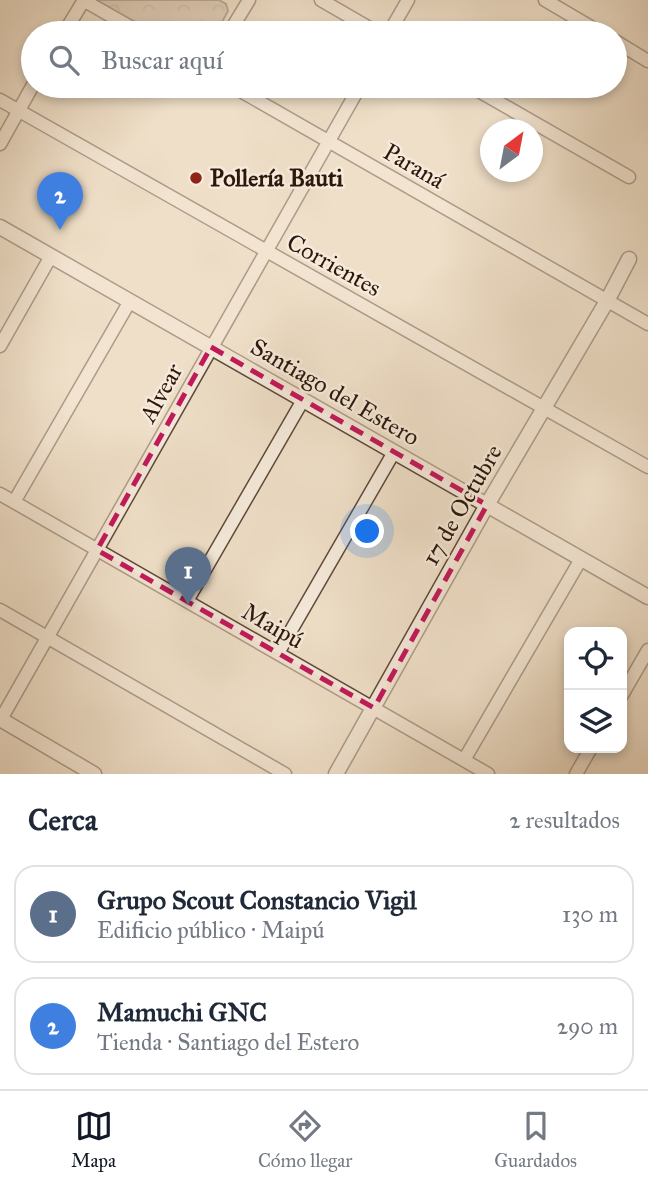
<!DOCTYPE html>
<html lang="es">
<head>
<meta charset="utf-8">
<style>
  :root { --surface:#fff; --page:#f6f6f7; --text:#1f2937; --muted:#747a83; --line:#e0e1e3; --accent:#111827 }
  body { margin:0; font-family:"IM FELL Great Primer",serif; background:var(--page); color:var(--text) }
  .controls { position:absolute; right:21px; bottom:21px; display:grid; overflow:hidden; border-radius:14px; box-shadow:0 4px 10px #0003 }
  .controls button { width:63px; height:63px; display:grid; place-items:center; padding:0; border:0; border-bottom:2px solid var(--line); background:var(--surface); color:var(--text); font:35px sans-serif }
  .compass { position:absolute; left:480px; top:119px; width:63px; height:63px; border-radius:50%; background:var(--surface); box-shadow:0 4px 10px #0003; rotate:32deg }
  .you { position:absolute; left:368px; top:532px; width:24px; height:24px; margin:-18px; border:5px solid #fff; border-radius:50%; background:#1a73e8; box-shadow:0 0 0 10px #1a73e833 }
  .badge { display:grid; place-items:center; width:46px; height:46px; border-radius:50%; background:var(--accent); color:#fff; font-size:23px; font-weight:700 }
  .pin { position:absolute; translate:-50% -58px; filter:drop-shadow(0 2px 4px #0008) }
  .pin::after { content:''; position:absolute; top:37px; width:24px; height:21px; background:inherit; clip-path:polygon(0 0,100% 0,50% 100%) }
  .list { margin:0; padding:0; list-style:none }
  h2 { display:flex; justify-content:space-between; align-items:center; height:91px; margin:0; padding:0 28px; font-size:30px }
  h2 small { font-size:23px; font-weight:400; color:var(--muted) }
  .list li { display:grid; grid-template-columns:46px 1fr auto; gap:21px; align-items:center; box-sizing:border-box; height:98px; margin:0 14px 14px; padding:0 14px; border:2px solid var(--line); border-radius:21px }
  .list b { display:block; font-size:26px; white-space:nowrap }
  .list p { margin:0; font-size:23px; white-space:nowrap; color:var(--muted) }
  .list em { font-size:23px; font-style:normal; color:var(--muted) }
  .icon { flex:none; width:38px; height:38px; fill:none; stroke:currentColor; stroke-width:2; stroke-linecap:round; stroke-linejoin:round }
  .map { position:relative; flex:none; width:648px; height:774px; overflow:hidden }
  .search { position:absolute; background:var(--surface); box-shadow:0 4px 10px #0003; left:21px; right:21px; top:21px; height:77px; display:flex; align-items:center; gap:18px; box-sizing:border-box; padding:0 24px; border-radius:38px; color:var(--muted); font-size:26px }
  .sheet { height:315px; background:var(--surface) }
  nav { display:flex; justify-content:space-around; align-items:center; box-sizing:border-box; height:98px; border-top:2px solid var(--line); background:var(--surface); font-size:19px; color:var(--muted) }
  nav a { display:grid; justify-items:center; gap:4px }
  nav .on { color:var(--accent) }
  .map>svg:first-child { display:block }
  .park { fill:url(#park-crowns); stroke:#7e6a59; stroke-width:2 }
  .lines { fill:none; stroke-linecap:round; stroke-linejoin:round }
  .minor-casing { stroke:#5e493a; stroke-width:15 }
  .tertiary-casing { stroke:#5e493a; stroke-width:17 }
  .minor { stroke:#f5eadb; stroke-width:12 }
  .tertiary { stroke:#f5eadb; stroke-width:14 }
  .marked { fill:none; stroke:#c2185b; stroke-width:5; stroke-dasharray:14 9; stroke-linejoin:round }
  .poi-dot { fill:#8f2418; stroke:#f5eadb; stroke-width:2.5 }
  .labels { text-anchor:middle; dominant-baseline:central; stroke-width:5; stroke-linejoin:round; paint-order:stroke }
  .street-label { font-size:24px; fill:#2d170a; stroke:#f5eadb }
  .poi-label { font-size:24px; font-weight:bold; fill:#2d170a; stroke:#f5eadb; text-anchor:start }
</style>
</head>
<body>
<div class="map">
<svg width="648" height="774" viewBox="0 0 648 774">
  <defs>
    <pattern id="park-crowns" width="20" height="18" patternUnits="userSpaceOnUse" patternTransform="scale(1.75)"><rect width="20" height="18" fill="#cebda8"/><path d="M2 6a3 3 0 1 1 6 0M12 15a3 3 0 1 1 6 0" fill="none" stroke="#b1a28f"/></pattern>
  </defs>
  <rect width="100%" height="100%" fill="#efdfc8"/>
  <filter id="stains"><feTurbulence type="fractalNoise" baseFrequency=".00286" numOctaves="4"/><feColorMatrix values="0 0 0 0 .2 0 0 0 0 .09 0 0 0 0 .02 0 0 0 .5 -.17"/></filter>
  <radialGradient id="worn" r=".72"><stop offset=".6" stop-color="#630" stop-opacity="0"/><stop offset="1" stop-color="#630" stop-opacity=".3"/></radialGradient>
  <path class="park" d="M90 0H219L226 4 228 11 216 33H149Z"/>
  <g class="lines">
    <defs>
      <path id="minor" d="M83 0 141 33
        M321 0 378 33
        M545 0 601 33
        M64 33 84 0
        M229 33 249 0
        M389 33 408 0
        M615 41 648 61
        M232 86 648 324
        M470 86 629 177
        M0 100 648 467
        M0 144 33 85
        M0 346 51 256
        M0 494 488 774
        M14 502 130 301
        M187 601 303 400
        M0 610 285 774
        M278 653 394 452
        M622 695 648 650
        M0 721 360 86
        M464 760 581 559
        M576 774 591 748"/>
      <path id="tertiary" d="M0 227 648 597
        M0 719 94 774
        M336 774 487 505 607 301 629 259"/>
    </defs>
    <use href="#minor" class="minor-casing"/>
    <use href="#tertiary" class="tertiary-casing"/>
    <use href="#minor" class="minor"/>
    <use href="#tertiary" class="tertiary"/>
  </g>
  <path d="M0 0H648V774H0ZM211 347 487 505 374 708 97 550Z" fill="#efdfc8" fill-opacity=".55" fill-rule="evenodd"/>
  <path class="marked" d="M211 347 487 505 374 708 97 550Z"/>
  <circle class="poi-dot" cx="196" cy="178" r="7"/>
  <g class="labels">
    <g class="street-label">
      <text transform="translate(414 166) rotate(30)">Paraná</text>
      <text transform="translate(334 265) rotate(29)">Corrientes</text>
      <text transform="translate(335 392) rotate(30)">Santiago del Estero</text>
      <text transform="translate(161 393) rotate(-61)">Alvear</text>
      <text transform="translate(462 505) rotate(-60)">17 de Octubre</text>
      <text transform="translate(273 626) rotate(30)">Maipú</text>
    </g>
    <g class="poi-label">
      <text x="210" y="178">Pollería Bauti</text>
    </g>
  </g>
  <rect width="100%" height="100%" filter="url(#stains)"/>
  <rect width="100%" height="100%" fill="url(#worn)"/>
</svg>
<div class="controls">
<button><svg class="icon" aria-label="locate" viewBox="0 0 24 24"><circle cx="12" cy="12" r="6"/><path d="M12 2v4M12 18v4M2 12h4M18 12h4"/></svg></button>
<button><svg class="icon" aria-label="layers" viewBox="0 0 24 24"><path d="M12 4l9 5-9 5-9-5zM3 14l9 5 9-5"/></svg></button>
</div>
<svg class="compass" viewBox="-18 -18 36 36"><path d="M0-13l5 13h-10z" fill="#e53935"/><path d="M0 13l5-13h-10z" fill="#747a83"/></svg>
<div class="you"></div>
<div class="pin badge" style="left:188px;top:605px;background:#5c6f8a">1</div>
<div class="pin badge" style="left:60px;top:230px;background:#3f7fe0">2</div>
<div class="search"><svg class="icon" aria-label="search" viewBox="0 0 24 24"><circle cx="10" cy="10" r="6"/><path d="M15 15l6 6"/></svg>Buscar aquí</div>
</div>
<section class="sheet">
<h2>Cerca<small>2 resultados</small></h2>
<ul class="list">
<li><span class="badge" style="background:#5c6f8a">1</span><div><b>Grupo Scout Constancio Vigil</b><p>Edificio público · Maipú</p></div><em>130 m</em></li>
<li><span class="badge" style="background:#3f7fe0">2</span><div><b>Mamuchi GNC</b><p>Tienda · Santiago del Estero</p></div><em>290 m</em></li>
</ul>
</section>
<nav>
<a class="on"><svg class="icon" aria-label="map" viewBox="0 0 24 24"><path d="M3 6l6-2 6 2 6-2v14l-6 2-6-2-6 2zM9 4v14M15 6v14"/></svg>Mapa</a>
<a><svg class="icon" aria-label="directions" viewBox="0 0 24 24"><path d="M12 3l9 9-9 9-9-9zM9 14v-3h6M13 9l2 2-2 2"/></svg>Cómo llegar</a>
<a><svg class="icon" aria-label="saved" viewBox="0 0 24 24"><path d="M7 4h10v16l-5-4-5 4z"/></svg>Guardados</a>
</nav>
</body>
</html>
